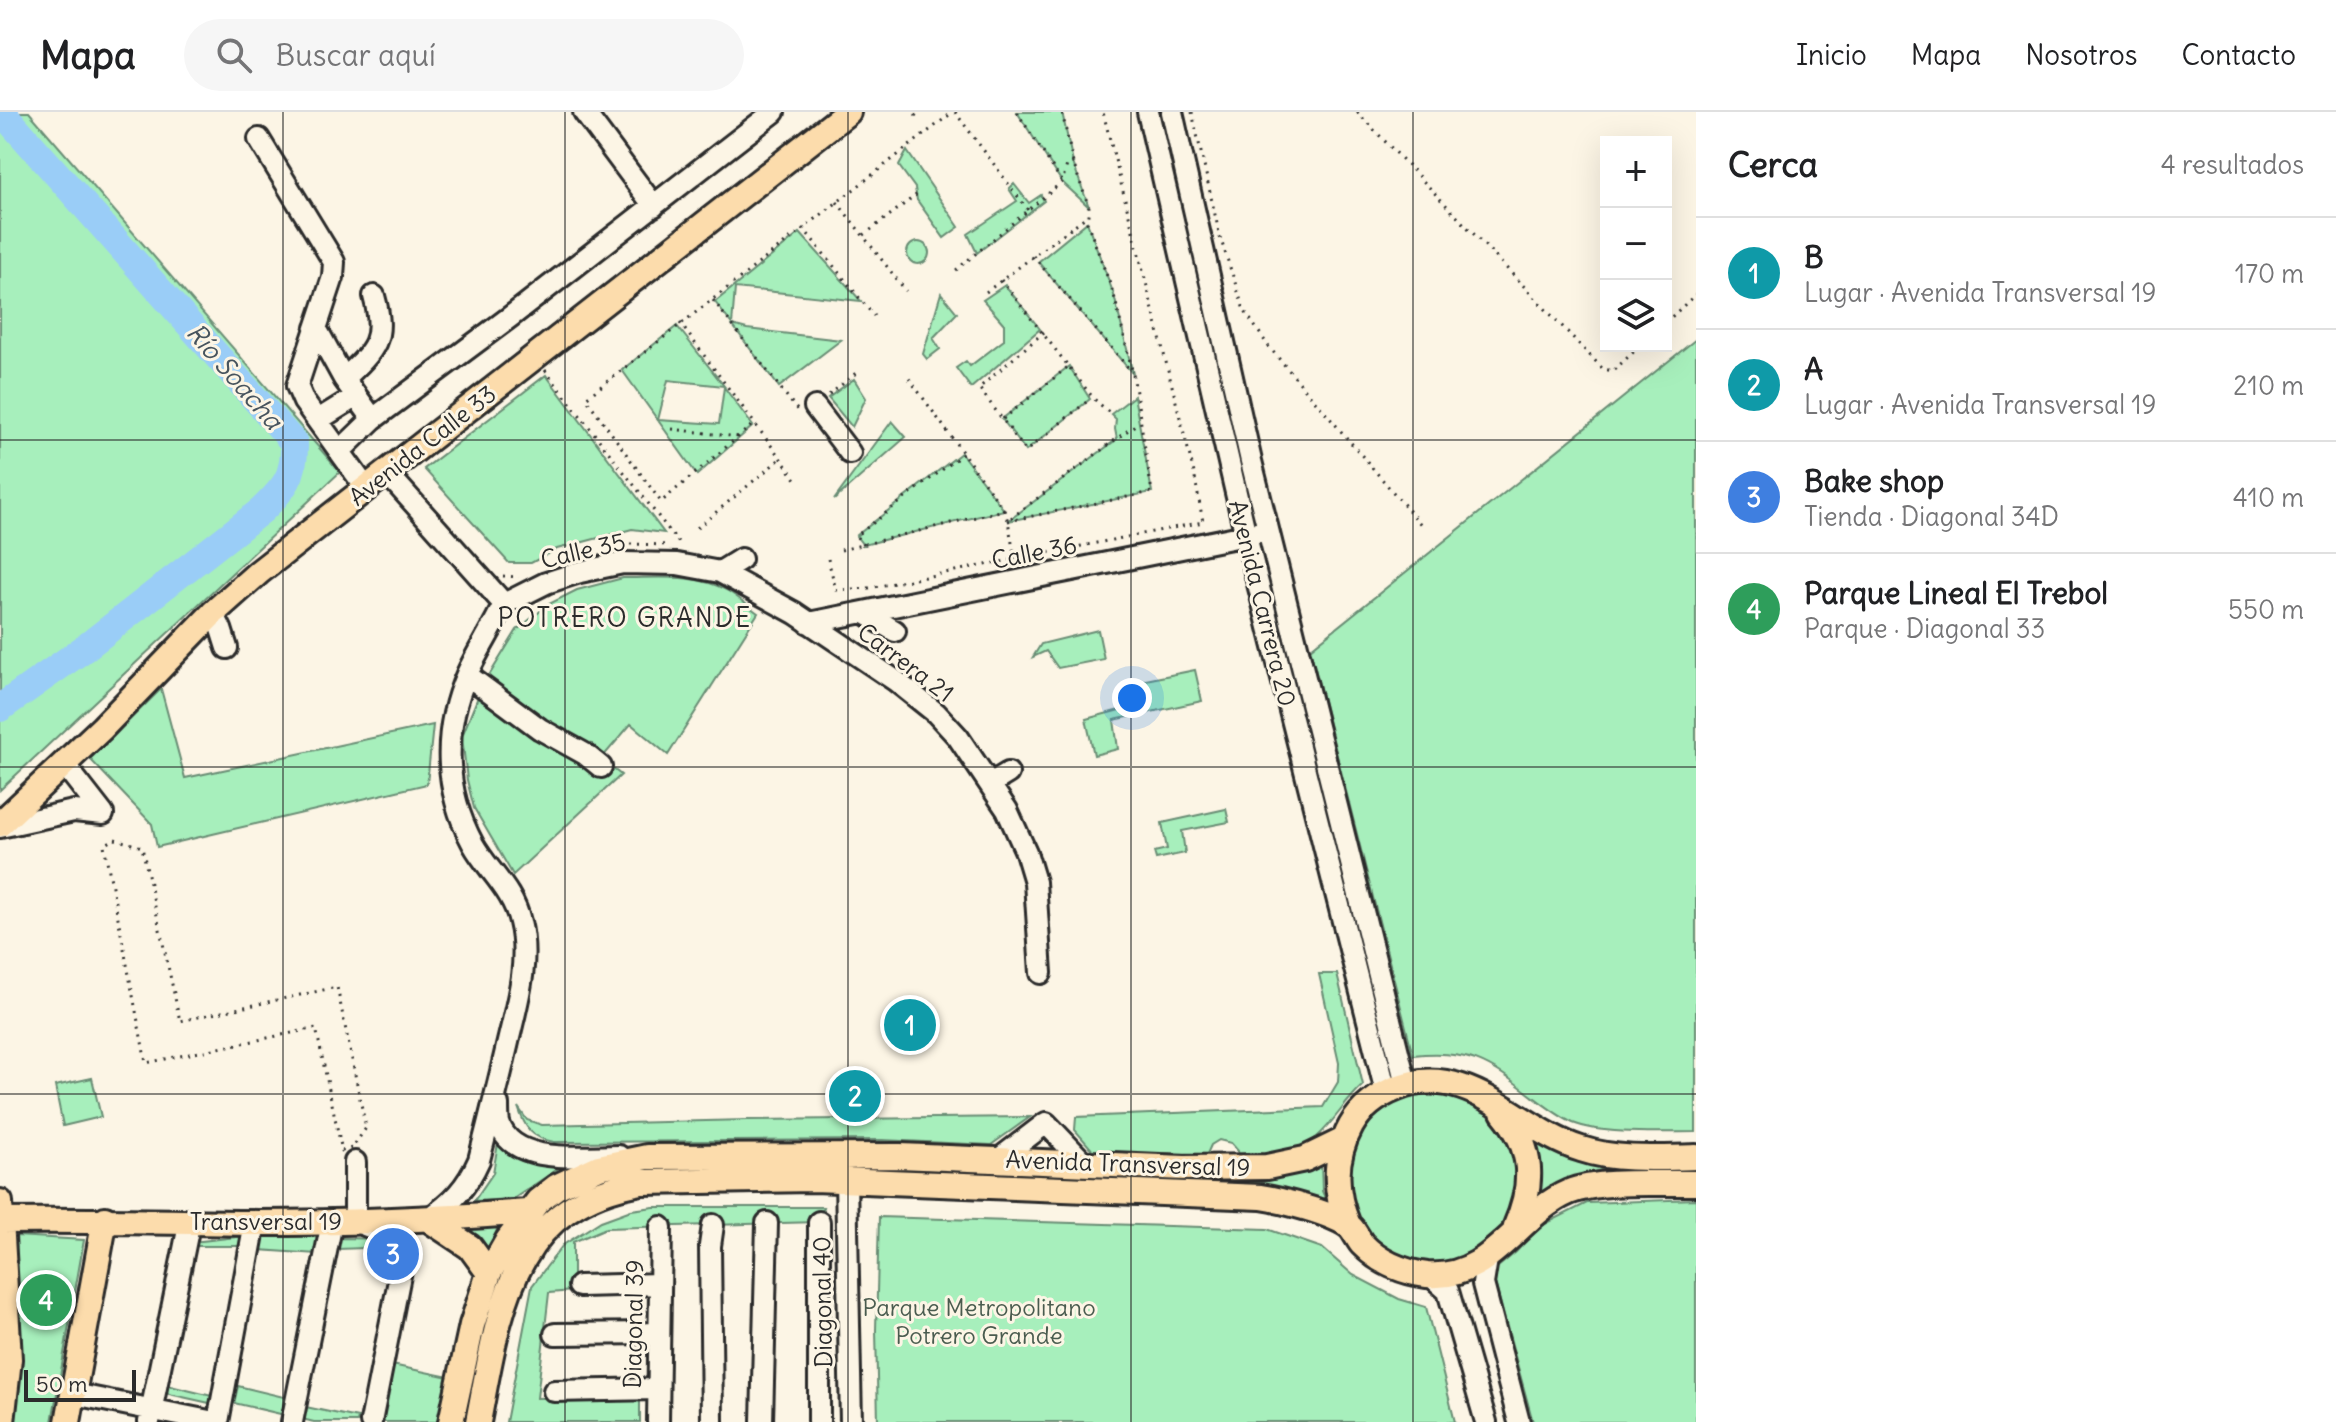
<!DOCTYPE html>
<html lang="es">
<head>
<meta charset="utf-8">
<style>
  :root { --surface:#fff; --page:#f6f6f6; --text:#202124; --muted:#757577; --line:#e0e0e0; --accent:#0b8043 }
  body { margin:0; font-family:Delius,sans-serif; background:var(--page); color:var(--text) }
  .controls { position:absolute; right:24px; top:24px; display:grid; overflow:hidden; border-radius:0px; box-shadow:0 8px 32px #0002 }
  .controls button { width:72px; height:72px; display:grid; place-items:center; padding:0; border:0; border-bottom:2px solid var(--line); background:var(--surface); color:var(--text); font:40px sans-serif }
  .scale { position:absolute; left:24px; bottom:20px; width:112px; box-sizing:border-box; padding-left:8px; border:4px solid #2b2b2b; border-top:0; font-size:22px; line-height:28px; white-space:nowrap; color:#2b2b2b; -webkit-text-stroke:6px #fcf5e5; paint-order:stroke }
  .you { position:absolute; left:1132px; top:586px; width:28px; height:28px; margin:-20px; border:6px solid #fff; border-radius:50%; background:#1a73e8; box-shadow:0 0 0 12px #1a73e833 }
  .badge { display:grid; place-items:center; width:52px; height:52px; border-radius:50%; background:var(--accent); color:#fff; font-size:26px; font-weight:700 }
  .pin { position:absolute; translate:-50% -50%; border:4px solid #fff; box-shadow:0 2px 8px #0006 }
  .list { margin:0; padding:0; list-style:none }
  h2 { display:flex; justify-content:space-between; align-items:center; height:104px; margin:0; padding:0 32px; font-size:34px }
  h2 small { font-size:26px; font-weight:400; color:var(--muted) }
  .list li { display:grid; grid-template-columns:52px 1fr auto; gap:24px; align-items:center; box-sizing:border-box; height:112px; padding:0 32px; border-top:2px solid var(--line) }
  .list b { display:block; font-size:30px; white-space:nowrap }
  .list p { margin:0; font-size:26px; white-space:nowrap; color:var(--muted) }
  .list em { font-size:26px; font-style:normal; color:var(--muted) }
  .icon { flex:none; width:44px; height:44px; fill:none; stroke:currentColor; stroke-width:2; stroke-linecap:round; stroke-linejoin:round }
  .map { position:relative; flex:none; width:1696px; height:1310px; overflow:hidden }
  header { display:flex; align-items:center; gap:48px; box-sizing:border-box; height:112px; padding:0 40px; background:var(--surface); border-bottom:2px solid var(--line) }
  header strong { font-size:38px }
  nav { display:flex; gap:44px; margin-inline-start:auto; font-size:28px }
  .search { width:560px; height:72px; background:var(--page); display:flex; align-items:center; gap:20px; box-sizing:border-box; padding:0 28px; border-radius:44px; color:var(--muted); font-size:30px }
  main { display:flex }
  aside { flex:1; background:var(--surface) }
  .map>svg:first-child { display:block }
  .green { fill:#a7efbc; stroke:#698d74; stroke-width:2 }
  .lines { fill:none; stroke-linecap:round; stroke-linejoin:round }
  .river { stroke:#9acdf7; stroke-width:28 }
  .minor-casing { stroke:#2b2b2b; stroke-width:26 }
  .major-casing { stroke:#2b2b2b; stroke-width:30 }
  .path { stroke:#2b2b2b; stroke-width:3; stroke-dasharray:2 6; stroke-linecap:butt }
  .minor { stroke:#fcf5e5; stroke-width:20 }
  .major { stroke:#fcdcac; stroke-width:24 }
  .grid { fill:none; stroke:#2b2b2b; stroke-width:2; stroke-opacity:0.55 }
  .labels { text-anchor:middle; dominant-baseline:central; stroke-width:6; stroke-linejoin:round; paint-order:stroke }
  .street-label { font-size:24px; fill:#2b2b2b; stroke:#fcf5e5 }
  .park-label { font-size:24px; fill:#4a5c4f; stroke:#fcf5e5 }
  .water-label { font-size:26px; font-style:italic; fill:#47545e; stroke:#fcf5e5 }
  .neighbourhood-label { font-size:26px; letter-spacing:2px; fill:#2b2b2b; stroke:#fcf5e5 }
</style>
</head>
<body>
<header>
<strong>Mapa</strong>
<div class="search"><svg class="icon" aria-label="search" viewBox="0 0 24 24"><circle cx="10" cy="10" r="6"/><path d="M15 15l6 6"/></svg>Buscar aquí</div>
<nav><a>Inicio</a><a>Mapa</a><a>Nosotros</a><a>Contacto</a></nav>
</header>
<main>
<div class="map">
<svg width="1696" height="1310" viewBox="0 0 1696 1310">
  <rect width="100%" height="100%" fill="#fcf5e5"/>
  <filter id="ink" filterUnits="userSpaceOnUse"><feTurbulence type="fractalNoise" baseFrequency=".0125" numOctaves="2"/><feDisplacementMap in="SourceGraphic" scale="16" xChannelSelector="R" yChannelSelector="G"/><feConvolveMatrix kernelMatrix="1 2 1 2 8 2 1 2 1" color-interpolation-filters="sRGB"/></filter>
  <g filter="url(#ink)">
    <path class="green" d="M0 0H29L340 360 0 678Z
      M1017 0H1062L1073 51 1089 95 1062 70Z
      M907 39 959 115 944 126 917 88 915 76 899 54Z
      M1014 72 1029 91 1041 83 1044 89 977 141 968 122 1017 89 1009 77Z
      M1087 110 1114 183 1133 262 1038 150Z
      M800 121 861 189 735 176 732 213 747 217 841 228 779 275 715 190Z
      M907 141a11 11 0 1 1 22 0a11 11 0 1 1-22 0Z
      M1005 173 1040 217 971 276 956 256 966 249 970 254 1004 228V212L983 188Z
      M941 181 957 201 933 226 940 237 927 247 923 242Z
      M677 214 724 274 668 268 658 308 719 312 724 275 753 314 697 363 622 258Z
      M1696 227V1020C1663 1020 1602 1023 1573 1011 1558 1004 1544 993 1531 983 1489 950 1467 937 1413 943L1310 537Z
      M1069 254 1090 287 1026 339 1002 307Z
      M546 263 664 421 632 417 557 437 531 451H509L424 357Z
      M854 267 866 286 852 315 828 286Z
      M1134 284 1152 380 1008 409 1117 327 1115 317 1116 307 1111 302Z
      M892 309 906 325 834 388Z
      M961 341 1004 398 863 433 856 424Z
      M623 466C657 466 697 461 728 479 738 485 748 494 758 501L668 643 631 612 601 647 621 663 513 763 474 696 467 668 462 624 482 575 517 518 549 492 577 478Z
      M1098 518 1104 547 1058 556 1046 539 1033 545 1041 532Z
      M1195 558 1202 589 1114 608 1118 637 1094 643 1086 607 1131 595 1126 572Z
      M161 577 185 666 433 613 427 672 157 735 152 712 90 647Z
      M1226 697 1229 710 1182 719 1185 741 1156 747 1154 740 1167 737 1162 711Z
      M1319 862H1337L1363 973C1346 988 1334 1010 1317 1025 1294 1043 1265 1043 1238 1045V1039L1231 1031 1219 1028 1211 1033 1207 1042 1094 1040 1075 1018 1076 1005 1323 995 1338 970 1339 951Z
      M92 966 101 1005 63 1014 55 974Z
      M1346 1066a86 86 0 1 1 172 0a86 86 0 1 1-172 0Z
      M518 995 527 1008 542 1013 747 1008 1030 1005 991 1033 882 1028 554 1030C531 1026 525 1016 518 995Z
      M1532 1028 1581 1049 1608 1056 1577 1065 1535 1082Z
      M498 1031 522 1049 568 1050 513 1087 474 1089 493 1061Z
      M1321 1048 1322 1079 1329 1095 1281 1077 1225 1069 1277 1065Z
      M1696 1087V1310H1533L1492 1160 1516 1140 1539 1115 1587 1091Z
      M654 1095H824L819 1110 606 1116 573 1130V1179L549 1181 537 1286 640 1283V1310H506L532 1174 563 1133 601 1109 631 1098Z
      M879 1105 1267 1117 1322 1136 1353 1163 1399 1187 1426 1195 1455 1310H878L876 1218Z
      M461 1113H499L488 1140Z
      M323 1120 317 1142 259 1138 262 1124Z
      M16 1124 84 1128 52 1310H12L19 1247Z
      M245 1124 243 1134H192L193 1130Z
      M340 1126 387 1127 392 1135 338 1137Z
      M392 1253 449 1265 441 1310H381Z
      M162 1272 216 1285 214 1292 160 1280Z
      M238 1274 292 1287 289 1304 234 1291Z
      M301 1294 358 1306 357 1310H314L298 1306Z"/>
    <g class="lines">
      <path class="river" d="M0 596 85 536 262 398C285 375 295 365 294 331L2 0"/>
      <defs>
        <path id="minor" d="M584 0 654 94
          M1148 0 1246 424 1386 980
          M1172 0 1251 349 1406 972
          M259 27 334 150 333 165 297 274 304 290 366 376
          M316 216 344 267
          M815 295 850 341
          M373 307 344 267C376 237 386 227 374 184
          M318 308 355 285
          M340 339 373 307 510 205 774 0
          M387 361 504 492
          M720 460 741 447
          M504 492 546 471 580 460 623 451 677 452 720 460 795 501 896 569 936 601 958 625 1007 698 1026 740 1035 770 1041 861
          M213 501 221 517 227 536
          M865 501 895 519
          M809 511 1256 421
          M467 563 540 617 585 642 601 655
          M64 652 103 702
          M990 672 1008 661
          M0 715 74 699 103 702
          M498 992C498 998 498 1006 499 1011 512 1054 585 1044 619 1044
          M999 1047 1046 1011 1085 1052
          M355 1050V1109L396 1126 405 1138 371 1310
          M846 1068 851 1310
          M428 1107C452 1091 467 1075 479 1048 489 1009 499 969 508 930 517 891 530 850 520 810 513 778 488 759 473 732 444 678 442 619 467 562 478 538 493 516 504 492
          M1487 1147 1483 1172 1519 1310
          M1430 1163 1448 1179 1486 1310
          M579 1174 660 1172
          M555 1222 658 1221
          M554 1279 658 1277
          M74 1282 214 1310
          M149 1310 190 1108
          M218 1310 255 1111
          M292 1310 332 1110
          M658 1310 661 1115
          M712 1310 710 1134 713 1113
          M762 1310 767 1111
          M819 1310V1110"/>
        <path id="major" d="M0 712 102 616 213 501 259 460 848 0
          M1503 1000C1534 1037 1534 1072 1516 1114
          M0 1090 9 1247 2 1310
          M428 1107 470 1135 489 1161
          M0 1109C86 1108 172 1110 258 1111 348 1111 437 1107 527 1100
          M1348 1113C1334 1079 1333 1047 1351 1014 1361 996 1379 983 1397 976 1467 948 1519 1018 1581 1037 1617 1049 1659 1046 1696 1045
          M68 1310 105 1107
          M451 1310 472 1213 489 1161 508 1128 538 1089 556 1075 599 1055 647 1045 900 1044 1184 1056 1267 1055 1305 1047 1344 1028
          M478 1310C499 1201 509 1092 642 1070L814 1067 1261 1085C1281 1088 1331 1101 1348 1113 1354 1117 1357 1126 1362 1132 1379 1150 1403 1160 1427 1163 1491 1169 1517 1102 1569 1080 1600 1067 1661 1072 1696 1071"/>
      </defs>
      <use href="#minor" class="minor-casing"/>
      <use href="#major" class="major-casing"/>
      <path class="path" d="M955 0 1028 98
        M1017 0 1062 70
        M1192 0 1220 125 1244 198 1269 235 1423 415
        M1357 0 1603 257 1613 259 1640 234
        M915 4 919 0
        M837 90 906 179
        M803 116 874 204
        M864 123 920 80
        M1033 144 1132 260
        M956 158 1062 70 1067 53 1073 51
        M1001 168 1094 287 1111 302
        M986 180 1088 103
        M713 188 798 299
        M1666 210 1696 182
        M680 211 796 367
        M1044 220 979 276 1026 339 1090 287
        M545 258 682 435
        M829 283 856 261
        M1003 307 1069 254
        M751 314 661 390 586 286 953 0
        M672 317 739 325
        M1004 398 1008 409 1015 447
        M1011 406 1139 310
        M1008 409 1152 380 1133 262 1114 183 1087 110 1089 95 1073 51 1062 0
        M697 416 780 347
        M630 432 670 433
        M863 433 856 424 964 341
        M841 438 1004 398 908 265
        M828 447 836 478 869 476 1203 410 1194 361 1103 0
        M503 464 519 465
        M115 727 142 735 180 909 337 875 366 1016 352 1036 342 1039 316 916 146 951 104 733Z"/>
      <use href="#minor" class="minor"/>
      <use href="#major" class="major"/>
    </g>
  </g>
  <path class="grid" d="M283 0V1310M565 0V1310M848 0V1310M1131 0V1310M1413 0V1310M0 328H1696M0 655H1696M0 982H1696"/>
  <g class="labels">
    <g class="street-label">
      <text transform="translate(422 333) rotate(-38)">Avenida Calle 33</text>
      <text transform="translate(583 438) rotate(-13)">Calle 35</text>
      <text transform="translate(1034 440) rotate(-11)">Calle 36</text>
      <text transform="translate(1263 491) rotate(76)">Avenida Carrera 20</text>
      <text transform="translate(906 550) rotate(37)">Carrera 21</text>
      <text transform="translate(1128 1051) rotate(2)">Avenida Transversal 19</text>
      <text x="266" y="1109">Transversal 19</text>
      <text transform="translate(822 1190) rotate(-91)">Diagonal 40</text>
      <text transform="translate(633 1212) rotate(-89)">Diagonal 39</text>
    </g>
    <g class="park-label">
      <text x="979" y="1195">Parque Metropolitano<tspan x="979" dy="28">Potrero Grande</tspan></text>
    </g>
    <g class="water-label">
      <text transform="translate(235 264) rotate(49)">Río Soacha</text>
    </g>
    <g class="neighbourhood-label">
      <text x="625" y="505">POTRERO GRANDE</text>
    </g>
  </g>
</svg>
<div class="controls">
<button>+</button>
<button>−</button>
<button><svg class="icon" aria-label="layers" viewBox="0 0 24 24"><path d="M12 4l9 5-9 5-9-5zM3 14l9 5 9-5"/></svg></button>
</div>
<div class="scale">50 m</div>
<div class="you"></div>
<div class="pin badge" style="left:910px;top:913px;background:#0f9aa8">1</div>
<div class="pin badge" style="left:855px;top:984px;background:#0f9aa8">2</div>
<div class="pin badge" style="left:393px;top:1142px;background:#3f7fe0">3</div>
<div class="pin badge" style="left:46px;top:1188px;background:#2e9e5b">4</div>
</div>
<aside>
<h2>Cerca<small>4 resultados</small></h2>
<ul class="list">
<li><span class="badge" style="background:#0f9aa8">1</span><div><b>B</b><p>Lugar · Avenida Transversal 19</p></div><em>170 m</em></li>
<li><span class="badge" style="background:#0f9aa8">2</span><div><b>A</b><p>Lugar · Avenida Transversal 19</p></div><em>210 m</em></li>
<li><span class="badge" style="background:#3f7fe0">3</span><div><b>Bake shop</b><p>Tienda · Diagonal 34D</p></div><em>410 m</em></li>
<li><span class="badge" style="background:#2e9e5b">4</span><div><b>Parque Lineal El Trebol</b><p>Parque · Diagonal 33</p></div><em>550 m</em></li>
</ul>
</aside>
</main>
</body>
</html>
